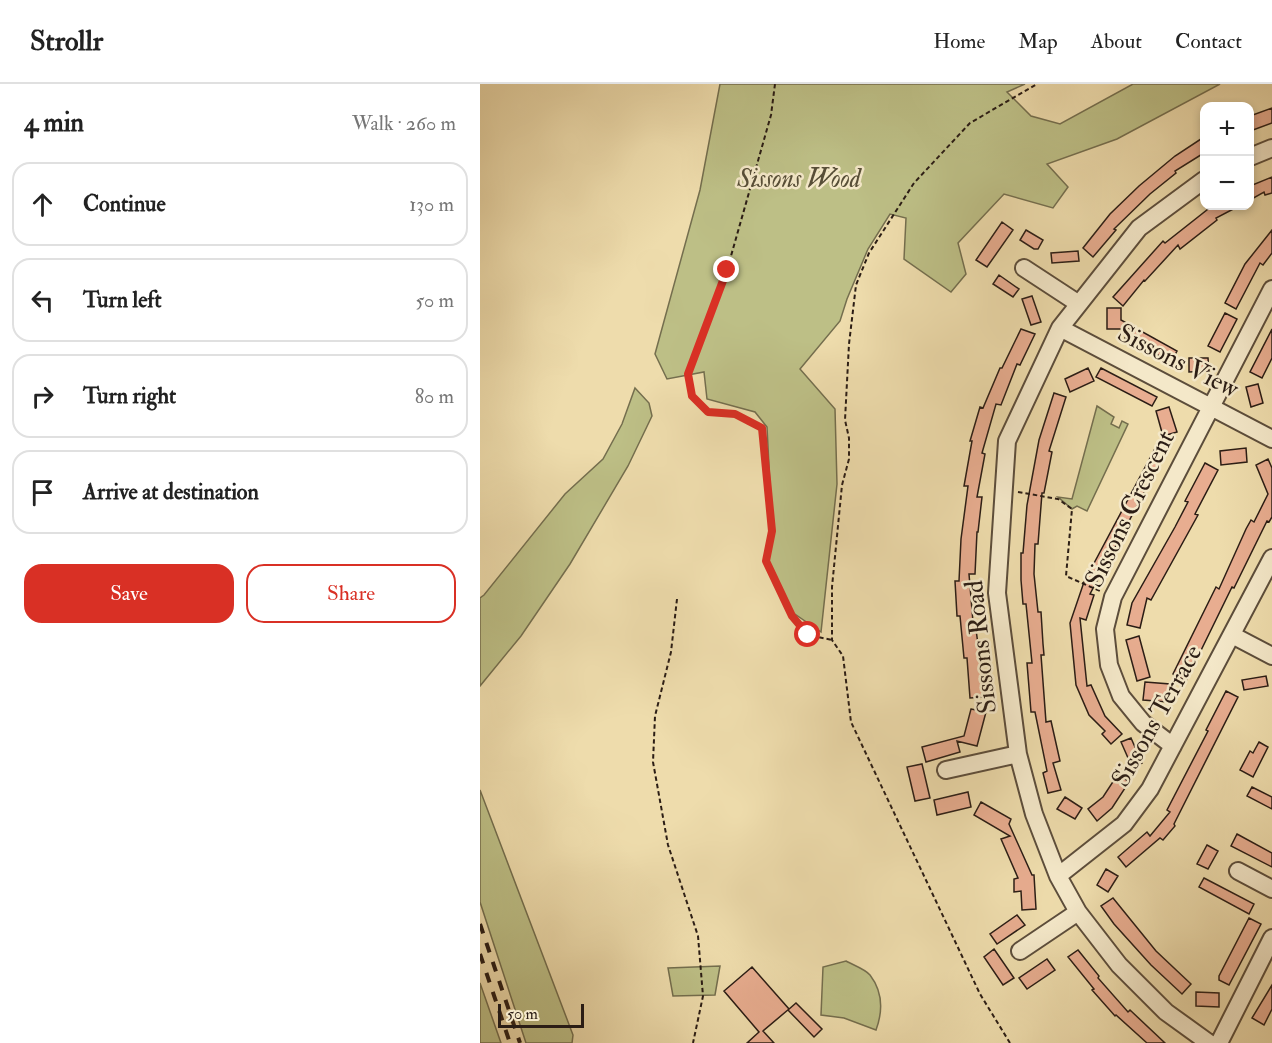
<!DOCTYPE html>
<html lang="en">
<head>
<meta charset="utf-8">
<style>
  :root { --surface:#fff; --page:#f6f6f6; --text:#222; --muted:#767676; --line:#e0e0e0; --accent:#d93025 }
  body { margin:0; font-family:"IM FELL Double Pica",serif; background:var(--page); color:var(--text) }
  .controls { position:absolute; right:18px; top:18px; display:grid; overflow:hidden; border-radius:12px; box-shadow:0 3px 9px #0003 }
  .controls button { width:54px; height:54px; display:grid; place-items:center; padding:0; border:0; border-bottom:2px solid var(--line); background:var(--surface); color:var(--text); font:30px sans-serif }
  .scale { position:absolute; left:18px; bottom:15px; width:86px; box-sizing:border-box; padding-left:6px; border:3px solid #2b1d15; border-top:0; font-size:16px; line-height:21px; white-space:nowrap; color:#2b1d15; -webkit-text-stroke:4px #f4e8c9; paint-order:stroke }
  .stop { position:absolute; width:18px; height:18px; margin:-14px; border:4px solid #d93025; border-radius:50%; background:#fff }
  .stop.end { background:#d93025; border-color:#fff; box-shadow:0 2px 6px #0008 }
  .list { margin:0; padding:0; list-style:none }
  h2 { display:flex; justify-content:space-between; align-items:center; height:78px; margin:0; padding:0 24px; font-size:26px }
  h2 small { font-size:20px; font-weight:400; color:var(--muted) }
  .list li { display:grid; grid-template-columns:39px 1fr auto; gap:18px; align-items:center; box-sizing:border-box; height:84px; margin:0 12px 12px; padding:0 12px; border:2px solid var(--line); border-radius:18px }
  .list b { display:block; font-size:22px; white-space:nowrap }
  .list em { font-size:20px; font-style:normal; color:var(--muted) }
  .actions { display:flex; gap:12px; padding:18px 24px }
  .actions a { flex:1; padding:14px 0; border:2px solid var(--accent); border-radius:18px; text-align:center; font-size:21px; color:var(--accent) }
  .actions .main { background:var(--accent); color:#fff }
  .icon { flex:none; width:33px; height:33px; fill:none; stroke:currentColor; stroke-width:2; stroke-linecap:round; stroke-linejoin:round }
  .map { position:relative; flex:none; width:792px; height:959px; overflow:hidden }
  header { display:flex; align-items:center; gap:36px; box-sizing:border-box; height:84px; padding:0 30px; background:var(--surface); border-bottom:2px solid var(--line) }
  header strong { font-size:28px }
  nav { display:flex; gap:33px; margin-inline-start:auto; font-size:21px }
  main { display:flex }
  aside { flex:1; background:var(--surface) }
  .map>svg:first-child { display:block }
  .green { fill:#bdbf86; stroke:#746e4e; stroke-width:1.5 }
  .building { fill:#e8ad90; stroke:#2b1d15; stroke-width:1.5 }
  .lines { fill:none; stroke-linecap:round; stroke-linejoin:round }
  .minor-casing { stroke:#5c4d3b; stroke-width:20 }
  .path { stroke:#2b1d15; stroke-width:2; stroke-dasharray:4.5 3; stroke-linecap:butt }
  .minor { stroke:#f4e8c9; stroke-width:16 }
  .rail { stroke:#2b1d15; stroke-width:4; stroke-dasharray:10 10; stroke-linecap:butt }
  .route { stroke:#d93025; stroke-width:8 }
  .labels { text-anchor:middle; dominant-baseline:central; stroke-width:5; stroke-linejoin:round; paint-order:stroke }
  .park-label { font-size:26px; font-style:italic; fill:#574e37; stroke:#f4e8c9 }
  .street-label { font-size:26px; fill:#2b1d15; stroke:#f4e8c9 }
</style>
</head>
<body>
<header>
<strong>Strollr</strong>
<nav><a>Home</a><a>Map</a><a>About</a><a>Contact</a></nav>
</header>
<main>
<aside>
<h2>4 min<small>Walk · 260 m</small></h2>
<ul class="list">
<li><svg class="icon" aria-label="ahead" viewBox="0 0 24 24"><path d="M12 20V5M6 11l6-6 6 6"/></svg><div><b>Continue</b></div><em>130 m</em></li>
<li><svg class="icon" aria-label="left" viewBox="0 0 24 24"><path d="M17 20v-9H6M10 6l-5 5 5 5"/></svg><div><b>Turn left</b></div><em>50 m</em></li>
<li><svg class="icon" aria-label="right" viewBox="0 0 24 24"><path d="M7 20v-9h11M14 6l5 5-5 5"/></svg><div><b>Turn right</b></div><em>80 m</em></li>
<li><svg class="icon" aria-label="arrive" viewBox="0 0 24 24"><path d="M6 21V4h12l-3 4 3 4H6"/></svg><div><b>Arrive at destination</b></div></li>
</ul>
<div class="actions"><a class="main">Save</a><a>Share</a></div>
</aside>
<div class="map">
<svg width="792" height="959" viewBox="0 0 792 959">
  <rect width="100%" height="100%" fill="#eedcac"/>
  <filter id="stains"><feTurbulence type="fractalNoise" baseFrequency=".00333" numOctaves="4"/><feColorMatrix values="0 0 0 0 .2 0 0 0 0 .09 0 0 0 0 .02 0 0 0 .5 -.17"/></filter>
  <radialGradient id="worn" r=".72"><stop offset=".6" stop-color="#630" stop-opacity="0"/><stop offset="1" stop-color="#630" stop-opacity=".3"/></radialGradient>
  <path class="green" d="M240 0H545L527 8 551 32 580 40 653 0H740L637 55 567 80 588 103 573 124 524 110 478 159 486 190 471 208 424 175 426 134 410 130 388 165 367 215 360 237 320 285 355 325 357 400 341 548 309 526 286 477 292 442 287 343 275 328 227 315 224 288 187 295 175 270 220 106Z
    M155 304 169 319 172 332 148 382 90 480 41 552 0 602V514L4 511 85 410 123 375 142 340Z
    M617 322 634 333 631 340 639 344 642 337 648 340 607 427 597 422 592 425 578 413 592 415Z
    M0 706 93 951 92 959H46L0 818Z
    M366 877C373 881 385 885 390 891 403 908 403 927 396 946L364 934 341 931 343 883Z
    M240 882 235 911 193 912 188 884Z
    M0 899 21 959H0Z"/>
  <path class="building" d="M792 24V39L773 46 770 32Z
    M724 53V69L695 87 696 89 670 110 634 145 636 146 613 173 603 164 630 130 659 102 695 72Z
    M792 93V109L785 111 784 108 770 116V102Z
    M732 122H759L736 134 737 136 700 165 698 161 665 197 664 196 643 222 633 213 683 157 685 159Z
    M522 138 533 146 507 183 496 176Z
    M546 146 563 156 558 165H554L540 156Z
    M792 146V169L783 181 780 179 756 225 745 219 765 180Z
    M598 167 599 177 572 179 571 169Z
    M519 191 539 205 533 213 513 200Z
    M552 212 561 238 551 241 542 215Z
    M627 224H641V236L697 267 691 278 645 254 650 245H627Z
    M745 229 757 235 740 268 728 262Z
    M541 245 555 250 540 281 537 280 521 321 516 320 502 369 505 370 497 413H502L498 448H497L495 490H489L493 538H495L505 613 490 614 487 574H484L480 532H477L475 497H479L481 455 488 402H484L492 357H490L500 323 503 324 520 284H522Z
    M792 245V274L782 294 770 288Z
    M709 274H728L729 287 709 288Z
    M608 284 614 297 590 308 585 295Z
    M621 284 677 313 672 322 616 293Z
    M778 300 783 319 771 323 766 303Z
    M574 309 586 313 569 367 572 368 564 409H562L558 460H555L554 490 558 528H561L563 560 564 571H561L566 638 571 637 580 677 573 679 581 706 568 709 563 689 567 687 555 628H551L547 579H552L546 520H543L541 496V469H543L547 421 559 356Z
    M689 323 697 348 683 352 676 327Z
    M678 359 688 364 610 510 614 511 606 536 600 534 607 602 611 601 625 632 642 650 631 660 622 650 625 647 609 631 596 601 590 539 604 498Z
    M766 364 767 378 741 381 740 367Z
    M788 375 792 384V433L789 438 787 437 754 504 752 503 706 597 693 590 736 503 739 505 766 445 771 436 774 438 788 410 776 381Z
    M725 379 738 386 715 430 718 431 671 516 667 514 660 544 647 541 652 519 695 443 708 418 705 417Z
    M659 552 670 593 657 597 646 556Z
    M786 592 788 602 764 606 762 596Z
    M665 598 690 600 688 618 663 616Z
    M746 607 758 613 694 740 695 742 683 756 680 754 646 783 638 773 667 748 670 752 690 728 687 726 728 647 726 646Z
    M491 625 506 628 497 662 477 657 480 668 446 678 442 663 484 652Z
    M651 654 662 679 652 683 641 658Z
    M779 658 788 663 773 693 760 686 770 667 773 669Z
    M442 680 450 714 435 717 427 683Z
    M638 690 649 698 632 724 617 737 608 725 623 713Z
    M772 703 792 713V725L767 712Z
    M488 708 491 723 457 731 454 716Z
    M585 713 602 724 595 735 577 725Z
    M501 718 531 735 529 740 552 791H554L556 825 542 826 541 807 534 808V795L538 794 521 755 530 752 494 731Z
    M757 750 792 769V783L751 762Z
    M727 761 738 767 728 785 717 780Z
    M626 785 638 792 628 808 617 801Z
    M724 794 774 820 769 830 719 803Z
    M633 814 676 867 711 900 702 910 671 881 634 840 621 822Z
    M537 831 545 841 517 860 510 850Z
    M769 834 781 840 749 901 739 896V892Z
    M514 865 534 894 523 901 504 873Z
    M598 866 619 892 618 894 648 928 650 926 685 959H667L636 931 635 932 612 906 614 905 588 873Z
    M567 875 575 886 547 905 539 894Z
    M272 883 309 925 283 947 294 959H267L279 948 244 907Z
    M792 901V925L784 941 772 934Z
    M716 908 739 909V923L716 922Z
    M316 919 342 945 334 953 308 926Z"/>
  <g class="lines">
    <defs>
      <path id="minor" d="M770 73 792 64
        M724 96 659 144 580 244 527 357 517 509 538 670 554 730 578 792 598 828 639 881 686 928 729 959
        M544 184 599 220
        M580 244 792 355
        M752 551 792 572
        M693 662 663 639 641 612 629 581 625 545 633 513 792 205
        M466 686 538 670
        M758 787 792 805
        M578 792 644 740 670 705 792 474
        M540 867 598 828
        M739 959 792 854"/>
    </defs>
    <use href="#minor" class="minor-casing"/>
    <path class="path" d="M295 0 291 31 247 186 208 290 212 312 228 328 256 330 282 344 293 447 286 477 312 532 328 551 352 556
      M538 408 578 415 592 425 586 492 620 507
      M197 515 191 568 175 632 173 678 188 761 218 852 223 912 213 959
      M530 959 500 910 371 638 363 572 352 556V503L362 401 369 375V354L365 336 369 260 376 201 389 169 434 99 490 39 557 0"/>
    <use href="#minor" class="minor"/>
    <path class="rail" d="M0 840 40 959
      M0 870 30 959"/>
  </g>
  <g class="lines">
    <path class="route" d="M247 186 208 290 212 312 228 328 255 330 282 344 292 447 286 477 312 532 328 551"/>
  </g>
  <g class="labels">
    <g class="park-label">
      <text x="319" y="95">Sissons Wood</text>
    </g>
    <g class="street-label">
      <text transform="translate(698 277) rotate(27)">Sissons View</text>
      <text transform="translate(650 425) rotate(-64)">Sissons Crescent</text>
      <text transform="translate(501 563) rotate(-96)">Sissons Road</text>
      <text transform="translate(677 632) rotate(-61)">Sissons Terrace</text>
    </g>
  </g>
  <rect width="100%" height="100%" filter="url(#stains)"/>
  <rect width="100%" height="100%" fill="url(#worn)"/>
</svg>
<div class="controls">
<button>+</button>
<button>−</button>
</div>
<div class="scale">50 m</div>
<div class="stop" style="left:328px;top:551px"></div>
<div class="stop end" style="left:247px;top:186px"></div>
</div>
</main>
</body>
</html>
